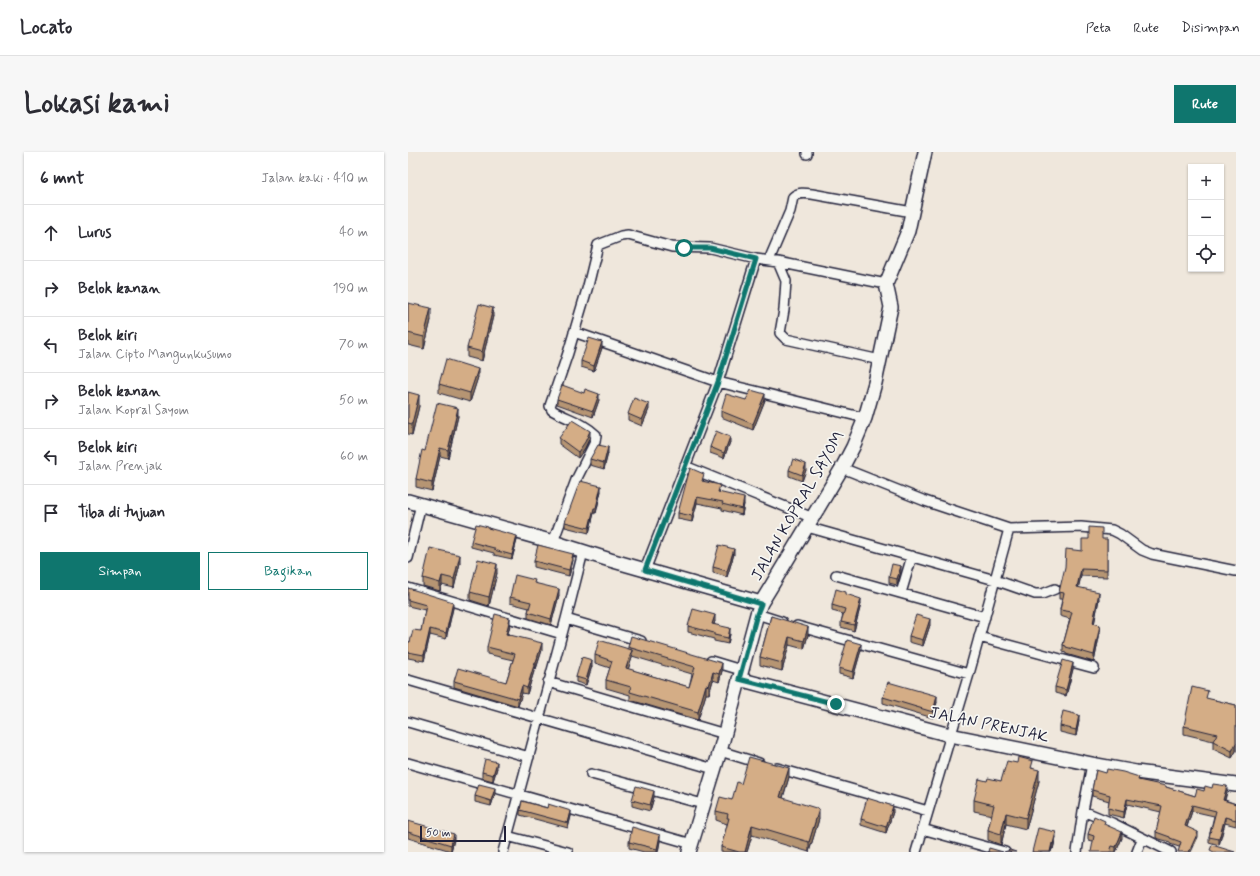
<!DOCTYPE html>
<html lang="id">
<head>
<meta charset="utf-8">
<style>
  :root { --surface:#fff; --page:#f7f7f7; --text:#2b2b33; --muted:#7c7c81; --line:#e1e1e2; --accent:#0f766e }
  body { margin:0; font-family:Mynerve,sans-serif; background:var(--page); color:var(--text) }
  .controls { position:absolute; right:12px; top:12px; display:grid; overflow:hidden; border-radius:0px; box-shadow:0 1px 3px #0004 }
  .controls button { width:36px; height:36px; display:grid; place-items:center; padding:0; border:0; border-bottom:1px solid var(--line); background:var(--surface); color:var(--text); font:20px sans-serif }
  .scale { position:absolute; left:12px; bottom:10px; width:86px; box-sizing:border-box; padding-left:4px; border:2px solid #22223b; border-top:0; font-size:11px; line-height:14px; white-space:nowrap; color:#22223b; -webkit-text-stroke:3px #f6f6f2; paint-order:stroke }
  .stop { position:absolute; width:12px; height:12px; margin:-9px; border:3px solid #0f766e; border-radius:50%; background:#fff }
  .stop.end { background:#0f766e; border-color:#fff; box-shadow:0 1px 4px #0008 }
  .list { margin:0; padding:0; list-style:none }
  h2 { display:flex; justify-content:space-between; align-items:center; height:52px; margin:0; padding:0 16px; font-size:17px }
  h2 small { font-size:13px; font-weight:400; color:var(--muted) }
  .list li { display:grid; grid-template-columns:26px 1fr auto; gap:12px; align-items:center; box-sizing:border-box; height:56px; padding:0 16px; border-top:1px solid var(--line) }
  .list b { display:block; font-size:15px; white-space:nowrap }
  .list p { margin:0; font-size:13px; white-space:nowrap; color:var(--muted) }
  .list em { font-size:13px; font-style:normal; color:var(--muted) }
  .actions { display:flex; gap:8px; padding:12px 16px }
  .actions a { flex:1; padding:9px 0; border:1px solid var(--accent); border-radius:0px; text-align:center; font-size:14px; color:var(--accent) }
  .actions .main { background:var(--accent); color:#fff }
  .icon { flex:none; width:22px; height:22px; fill:none; stroke:currentColor; stroke-width:2; stroke-linecap:round; stroke-linejoin:round }
  .map { position:relative; flex:none; width:828px; height:700px; overflow:hidden; border-radius:0px }
  header { display:flex; align-items:center; gap:24px; box-sizing:border-box; height:56px; padding:0 20px; background:var(--surface); border-bottom:1px solid var(--line) }
  header strong { font-size:19px }
  nav { display:flex; gap:22px; margin-inline-start:auto; font-size:14px }
  .intro { display:flex; align-items:center; justify-content:space-between; box-sizing:border-box; height:96px; padding:0 24px }
  h1 { margin:0; font-size:28px }
  .button { padding:10px 18px; border-radius:0px; background:var(--accent); color:#fff; font-size:14px; font-weight:700 }
  main { display:flex; gap:24px; padding:0 24px }
  aside { flex:1; background:var(--surface); border-radius:0px; box-shadow:0 1px 3px #0004 }
  .map>svg:first-child { display:block }
  .lines { fill:none; stroke-linecap:round; stroke-linejoin:round }
  .street-casing { stroke:#22223b; stroke-width:12 }
  .secondary-casing { stroke:#22223b; stroke-width:16 }
  .street { stroke:#f6f6f2; stroke-width:9 }
  .secondary { stroke:#f6f6f2; stroke-width:13 }
  .wall { fill:#b69573; stroke:#22223b; fill-rule:evenodd }
  .shaded-wall { fill:#94795e; stroke:#22223b }
  .building { fill:#d4ad86; stroke:#22223b }
  .route { stroke:#0f766e; stroke-width:5 }
  .labels { text-anchor:middle; dominant-baseline:central; stroke-width:3.5; stroke-linejoin:round; paint-order:stroke }
  .street-label { font-size:16px; fill:#22223b; stroke:#f6f6f2 }
</style>
</head>
<body>
<header>
<strong>Locato</strong>
<nav><a>Peta</a><a>Rute</a><a>Disimpan</a></nav>
</header>
<div class="intro"><h1>Lokasi kami</h1><a class="button">Rute</a></div>
<main>
<aside>
<h2>6 mnt<small>Jalan kaki · 410 m</small></h2>
<ul class="list">
<li><svg class="icon" aria-label="ahead" viewBox="0 0 24 24"><path d="M12 20V5M6 11l6-6 6 6"/></svg><div><b>Lurus</b></div><em>40 m</em></li>
<li><svg class="icon" aria-label="right" viewBox="0 0 24 24"><path d="M7 20v-9h11M14 6l5 5-5 5"/></svg><div><b>Belok kanan</b></div><em>190 m</em></li>
<li><svg class="icon" aria-label="left" viewBox="0 0 24 24"><path d="M17 20v-9H6M10 6l-5 5 5 5"/></svg><div><b>Belok kiri</b><p>Jalan Cipto Mangunkusumo</p></div><em>70 m</em></li>
<li><svg class="icon" aria-label="right" viewBox="0 0 24 24"><path d="M7 20v-9h11M14 6l5 5-5 5"/></svg><div><b>Belok kanan</b><p>Jalan Kopral Sayom</p></div><em>50 m</em></li>
<li><svg class="icon" aria-label="left" viewBox="0 0 24 24"><path d="M17 20v-9H6M10 6l-5 5 5 5"/></svg><div><b>Belok kiri</b><p>Jalan Prenjak</p></div><em>60 m</em></li>
<li><svg class="icon" aria-label="arrive" viewBox="0 0 24 24"><path d="M6 21V4h12l-3 4 3 4H6"/></svg><div><b>Tiba di tujuan</b></div></li>
</ul>
<div class="actions"><a class="main">Simpan</a><a>Bagikan</a></div>
</aside>
<div class="map">
<svg width="828" height="700" viewBox="0 0 828 700">
  <rect width="100%" height="100%" fill="#efe7dc"/>
  <filter id="ink" filterUnits="userSpaceOnUse"><feTurbulence type="fractalNoise" baseFrequency=".025" numOctaves="2"/><feDisplacementMap in="SourceGraphic" scale="8" xChannelSelector="R" yChannelSelector="G"/><feConvolveMatrix kernelMatrix="1 2 1 2 8 2 1 2 1" color-interpolation-filters="sRGB"/></filter>
  <g filter="url(#ink)">
    <g class="lines">
      <defs>
        <path id="street" d="M399 2V0
          M361 108 382 59 385 45C390 40 397 41 404 42L504 60
          M370 110 378 129 376 158 372 181 378 187 472 208
          M166 180 310 230 457 266
          M277 314 405 366
          M434 316 517 349 601 377 561 522 508 700
          M399 375 587 428 627 442H634L647 437
          M601 377 673 375 704 378 712 382 734 398 744 402 828 419
          M145 390 168 328 187 290 188 283C175 270 159 267 144 258L142 254 160 201 180 134 190 93 213 84 220 83 264 95 302 96 348 107 370 110 478 132
          M0 406 13 352
          M237 418 310 230 348 107
          M428 423 577 465
          M0 436 154 482
          M493 441 504 404
          M349 462 374 470
          M158 467 233 489
          M389 474 561 522
          M571 485 686 516
          M303 509 333 518
          M0 528 306 617
          M140 530 317 582
          M0 570 121 605
          M312 599 351 611
          M0 611 284 692
          M369 616 520 659
          M183 622 295 652
          M675 659 704 671 763 700
          M514 677 597 700
          M99 684 160 700
          M95 700 158 467 175 400
          M669 700 675 659 684 612
          M729 700 734 687"/>
        <path id="secondary" d="M0 349 145 390 202 408 353 451
          M331 527 542 583 684 612 728 620 828 633
          M281 700 312 599 349 462 353 451 364 433 434 316 445 295 457 266 467 231 483 155 478 132 500 79 517 0"/>
      </defs>
      <use href="#street" class="street-casing"/>
      <use href="#secondary" class="secondary-casing"/>
      <use href="#street" class="street"/>
      <use href="#secondary" class="secondary"/>
    </g>
    <path class="wall" d="M0 151 23 168 16 197 0 193Z
      M85 164 74 209 59 205V196Z
      M194 196 186 219 173 215V209Z
      M70 225 62 250 31 241V232Z
      M0 240 11 254 4 283 0 282Z
      M176 241 191 248 185 265 149 252V247Z
      M338 248H357L345 278 313 265V259Z
      M241 257 234 274 220 268V262Z
      M50 264 40 306 32 304 24 339 8 335V327L17 299Z
      M182 285 177 296 170 306 151 292V286Z
      M322 290 316 306 302 301V295Z
      M200 301 196 317 182 313V307Z
      M381 318H398L394 329 381 324Z
      M296 328 295 329 312 339 311 340 336 352 334 363 314 358V356L289 351 284 370 270 367V361Z
      M193 339 188 361H186L181 381 157 375V370Z
      M80 376 109 388 104 407 86 403V401L63 395V390Z
      M699 387V425L673 424 670 436 691 447 686 472 692 480 686 510 658 502V501L655 500V493L662 467 652 464V458L654 447H651V440L674 399Z
      M326 402 319 425 305 421V415Z
      M165 408 161 424 126 415V409Z
      M52 411 46 436 34 433 32 439 15 434V426Z
      M493 420 489 433 481 431V425Z
      M89 421 81 454 62 448V440Z
      M127 431 151 443 143 473 120 466V460L121 456 102 451V445Z
      M0 436 45 456 38 487 22 483 16 509 0 506V490H2L13 479 17 458 0 454Z
      M453 452 446 479 433 475V470L435 462 424 459V453Z
      M363 464 400 483 396 497 381 493 374 519 352 513V505Z
      M307 469 306 472 322 482 320 492 306 489V487L280 480V474Z
      M102 473 100 482 134 498 128 517 127 516 119 542 114 541 110 554 46 535V529L98 530 105 508 79 502V495Z
      M522 473 515 494 501 490V484Z
      M220 495 314 519 311 530 305 528 301 542H298L290 568 222 548V543L198 536V528L202 516 187 511V503L220 497ZM224 504 284 522 281 535 220 517 224 506Z
      M453 498 445 526 431 522V516Z
      M184 514 178 533 168 530V525Z
      M665 517 658 544 647 541V535Z
      M475 545 529 550 525 566 475 551Z
      M800 547 828 553V599L824 606 805 597V589L776 582V574Z
      M671 569 668 584 652 580V574Z
      M89 616 85 629 74 626V620Z
      M625 616 631 629 618 677 598 672 593 693 580 688V678L584 663 566 659V648L579 629H593Z
      M698 621 731 628 758 635 787 644 796 639 819 640 817 648 828 652V674L817 671 811 693 801 690V685L806 664 784 659 779 675 790 685 771 695 762 692V690L748 686V680L753 660 719 652 716 666 700 662V656L701 649 684 644V638Z
      M381 625 375 646 411 667 401 700 344 683 339 700H313V695L319 674V672L308 668V659L324 648 333 632Z
      M87 642 83 654 67 650V644Z
      M246 645 242 659 224 654V648Z
      M112 658 163 664 160 676 112 663Z
      M485 660 478 681 453 673V667Z
      M0 670 46 688 43 699 0 686Z
      M697 673 714 686 708 700H704L685 689 680 688V682Z
      M648 685 645 697H644L643 700H624Z
      M252 689 250 700H236L221 696V690Z"/>
    <path class="shaded-wall" d="M23 156V168L16 197V185Z
      M85 156V164L74 209V200Z
      M194 190V196L186 219V214Z
      M70 217V225L62 250V241Z
      M191 242V248L185 265V259Z
      M357 242V248L345 278V272Z
      M11 243V254L4 283V272Z
      M241 252V257L234 274V268Z
      M50 256V264L40 306V298Z
      M182 279V285L177 296 170 306V300Z
      M322 285V290L316 306V301Z
      M200 295V301L196 317V311Z
      M32 296V304L24 339V331Z
      M398 312V318L394 329V323Z
      M193 334V339L188 361V356Z
      M289 345V351L284 370V364Z
      M336 346V352L334 363V357Z
      M186 356V361L181 381V376Z
      M109 384V388L104 407V403Z
      M326 397V402L319 425V419Z
      M165 402V408L161 424V418Z
      M52 403V411L46 436V427Z
      M89 412V421L81 454V445Z
      M493 414V420L489 433V427Z
      M673 417V424L669 442V435Z
      M34 424V433L32 439V431Z
      M151 437V443L143 473V467Z
      M691 440V447L685 478V471Z
      M453 447V452L446 479V473Z
      M45 450V456L38 487V481Z
      M307 463V469L304 478V472Z
      M102 466V473L98 488V482Z
      M522 467V473L515 494V488Z
      M692 473V480L686 510V503Z
      M400 475V483L396 497V489Z
      M322 476V482L320 492V486Z
      M22 477V483L16 509V503Z
      M381 485V493L374 519V511Z
      M134 491V498L128 517V510Z
      M453 492V498L445 526V520Z
      M224 498V506L218 524V516Z
      M184 508V514L178 533V528Z
      M127 510V516L119 542V536Z
      M314 511V519L311 530V522Z
      M665 511V517L658 544V538Z
      M305 520V528L301 542V534Z
      M298 533V542L290 568V560Z
      M114 534V541L110 554V547Z
      M529 544V550L525 566V560Z
      M671 563V569L668 584V578Z
      M828 591V599L824 606V599Z
      M89 610V616L85 629V623Z
      M381 616V625L372 655V645Z
      M631 618V629L618 677V666Z
      M819 634V640L815 653V648Z
      M87 636V642L83 654V649Z
      M246 639V645L242 659V653Z
      M719 647V652L716 666V660Z
      M784 653V659L777 680V674Z
      M485 654V660L478 681V675Z
      M411 657V667L401 700V690Z
      M163 659V664L160 676V671Z
      M598 661V672L593 693V682Z
      M817 665V671L811 693V687Z
      M344 673V683L339 700H337Z
      M648 680V685L645 697V692Z
      M714 680V686L708 700V695Z
      M790 680V685L783 700H781Z
      M46 682V688L43 699V693Z
      M252 683V689L250 700H249V697Z
      M644 691 643 700H642Z"/>
    <path class="building" d="M0 151 23 156 16 185 0 181Z
      M71 152 85 156 74 200 59 196Z
      M181 186 194 190 186 214 173 209Z
      M38 207 70 217 62 241 31 232Z
      M154 233 176 241 177 237 191 242 185 259 149 247Z
      M343 238 357 242 345 272 313 259 318 242 338 248Z
      M0 240 11 243 4 272 0 271Z
      M226 246 241 252 234 268 220 262Z
      M29 251 50 256 40 298 32 296 24 331 8 327 14 298 17 299Z
      M164 268 182 279 177 290 170 300 151 286Z
      M308 279 322 285 316 301 302 295Z
      M190 293 200 295 196 311 182 307Z
      M385 307 398 312 394 323 381 318Z
      M282 316 296 322 294 329 312 333 310 340 336 346 334 357 314 352 315 350 289 345 284 364 270 361Z
      M172 329 193 334 188 356H186L181 376 157 370Z
      M68 372 80 375V376L109 384 104 403 86 398V396L63 390Z
      M681 375 694 376V387H699V418L673 417 669 435 691 440 685 471 692 473 686 503 658 495V494L655 493 664 460 652 458 656 441 651 440 657 415 658 397 674 399V387H681Z
      M130 393 165 402 161 418 126 409Z
      M311 393 326 397 319 419 305 415Z
      M22 396 52 403 46 427 34 424 32 431 15 426Z
      M70 407 89 412 81 445 62 440Z
      M484 412 493 414 489 427 481 425Z
      M107 423 127 428 126 431 151 437 143 467 120 460 123 450 102 445Z
      M0 436 45 450 38 481 22 477 16 503 0 500V490H2L5 478 13 479 18 453 0 448Z
      M428 437 438 440V442L453 447 446 473 433 470 437 457 424 453Z
      M285 457 307 463 304 472 322 476 320 486 306 483V481L280 474Z
      M87 462 102 466 98 482 134 491 128 510H127L119 536 114 534 110 547 46 529 50 516 98 530 107 502 79 495Z
      M508 463 522 467 515 488 501 484Z
      M363 464 400 475 396 489 381 485 374 511 352 505Z
      M223 484 314 511 311 522 305 520 301 534 298 533 290 560 222 540 223 535 198 528 204 509 187 503 191 488 224 498 218 516 281 535 287 515 220 495Z
      M439 488 453 492 445 520 431 516Z
      M174 505 184 508 178 528 168 525Z
      M655 508 665 511 658 538 647 535Z
      M480 530 529 544 525 560 475 545Z
      M784 535 800 539 798 546 828 553V591L824 599 805 589 809 582 776 574Z
      M655 559 671 563 668 578 652 574Z
      M341 605 381 616 372 645 411 657 401 690 344 673 337 700H331L313 695 321 666H319L320 662 308 659 312 645 324 648 329 630 333 632Z
      M610 605 625 609 623 616 631 618 618 666 598 661 593 682 580 678 586 653 566 648 571 627 579 629 580 626 593 629 599 609 609 611Z
      M77 607 89 610 85 623 74 620Z
      M699 617 715 620 731 625 730 628 758 634V635L787 644 789 637 796 639 797 634 804 636 805 632 819 634 815 648 828 652V668L817 665 811 687 801 685 808 659 784 653 777 674 790 680 781 700H770L773 690 762 686V685L748 680 754 654 719 647 716 660 700 656 702 643 684 638 688 618 698 621Z
      M71 632 87 636 83 649 67 644Z
      M228 634 246 639 242 653 224 648Z
      M459 646 485 654 478 675 453 667Z
      M114 649 139 656 140 652 163 659 160 671 112 658Z
      M686 664 697 669 696 672 714 680 708 695 704 694 702 700H683L686 684 680 682Z
      M0 669 46 682 43 693 0 680Z
      M224 675 252 683 249 697 221 690Z
      M630 676 648 680 645 692 644 691 642 700H624Z
      M804 693 827 700H806L802 698Z
      M581 696 595 700H580Z
      M602 698 608 700H596Z"/>
  </g>
  <g class="lines" filter="url(#ink)">
    <path class="route" d="M276 96H302L348 107 310 230 237 418 353 452 349 462 331 527 428 552"/>
  </g>
  <g class="labels">
    <g class="street-label">
      <text transform="translate(390 354) rotate(-60)">JALAN KOPRAL SAYOM</text>
      <text transform="translate(581 573) rotate(12)">JALAN PRENJAK</text>
    </g>
  </g>
</svg>
<div class="controls">
<button>+</button>
<button>−</button>
<button><svg class="icon" aria-label="locate" viewBox="0 0 24 24"><circle cx="12" cy="12" r="6"/><path d="M12 2v4M12 18v4M2 12h4M18 12h4"/></svg></button>
</div>
<div class="scale">50 m</div>
<div class="stop" style="left:276px;top:96px"></div>
<div class="stop end" style="left:428px;top:552px"></div>
</div>
</main>
</body>
</html>
